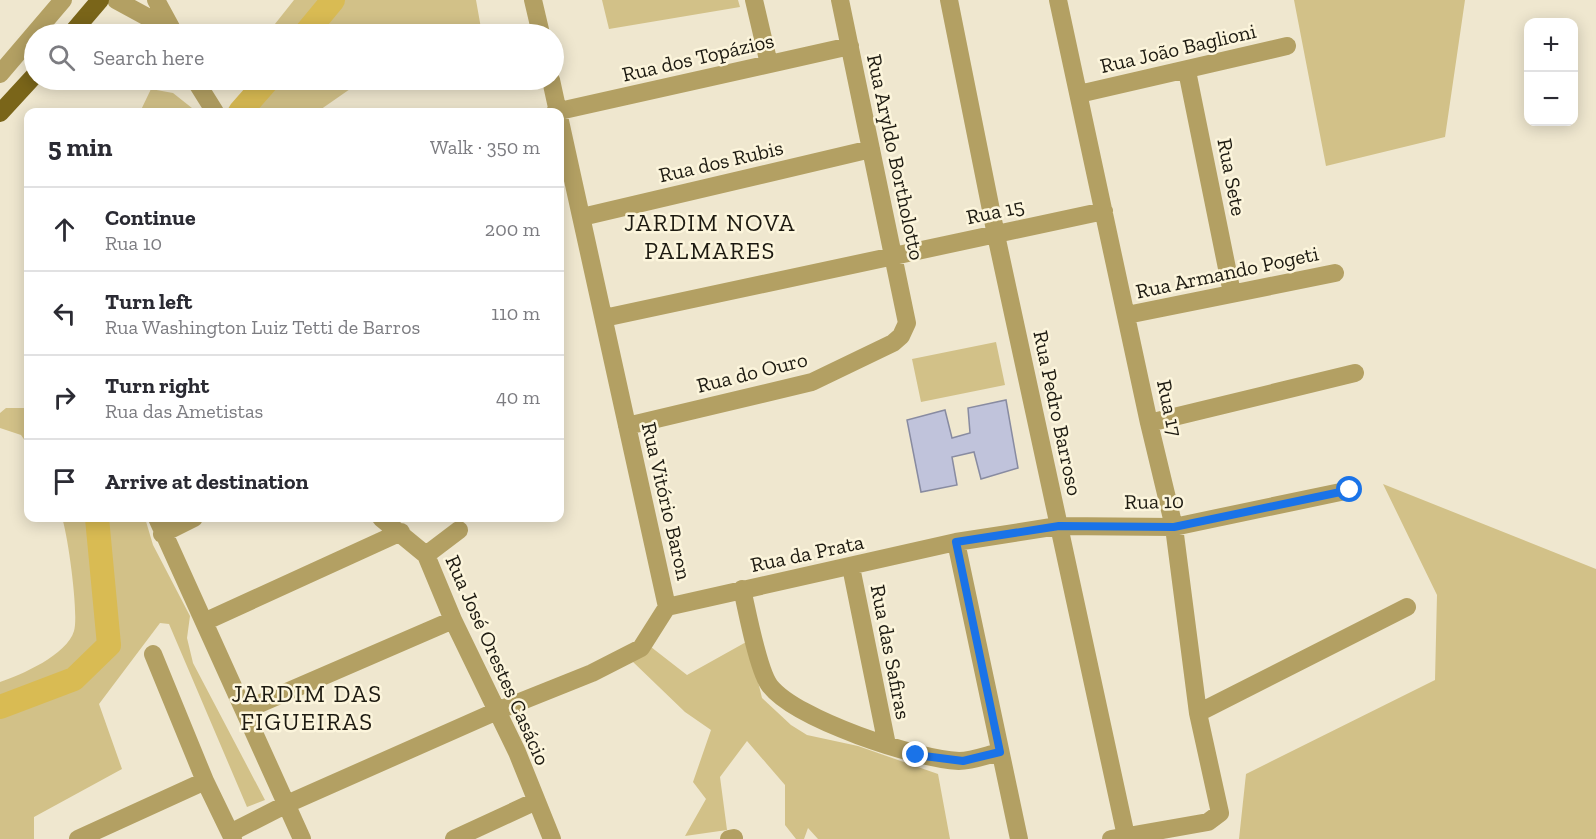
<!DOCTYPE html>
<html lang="en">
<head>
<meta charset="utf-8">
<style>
  :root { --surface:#fff; --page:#f2f2f3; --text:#2b2b33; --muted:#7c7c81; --line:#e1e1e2 }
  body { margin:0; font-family:"Zilla Slab",serif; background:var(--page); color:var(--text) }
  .controls { position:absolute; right:18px; top:18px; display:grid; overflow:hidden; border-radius:12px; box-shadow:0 3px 15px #0003 }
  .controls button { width:54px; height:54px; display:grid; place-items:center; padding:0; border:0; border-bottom:2px solid var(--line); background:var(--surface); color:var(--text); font:30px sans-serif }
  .stop { position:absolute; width:18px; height:18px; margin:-14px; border:4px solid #1a73e8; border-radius:50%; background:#fff }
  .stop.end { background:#1a73e8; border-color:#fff; box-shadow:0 2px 6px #0008 }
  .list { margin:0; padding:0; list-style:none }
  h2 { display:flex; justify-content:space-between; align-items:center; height:78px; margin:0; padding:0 24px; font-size:26px }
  h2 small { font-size:20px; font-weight:400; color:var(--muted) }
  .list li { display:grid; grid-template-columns:39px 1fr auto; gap:18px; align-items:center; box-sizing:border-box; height:84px; padding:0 24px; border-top:2px solid var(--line) }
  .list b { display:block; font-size:22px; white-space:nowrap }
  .list p { margin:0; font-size:20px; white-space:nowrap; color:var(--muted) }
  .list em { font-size:20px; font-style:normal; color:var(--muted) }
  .icon { flex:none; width:33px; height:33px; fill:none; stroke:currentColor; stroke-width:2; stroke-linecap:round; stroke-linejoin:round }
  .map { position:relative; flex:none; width:1596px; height:839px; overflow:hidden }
  .search { position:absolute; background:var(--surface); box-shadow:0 3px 15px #0003; left:24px; top:24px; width:540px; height:66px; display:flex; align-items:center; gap:15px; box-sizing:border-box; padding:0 21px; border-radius:33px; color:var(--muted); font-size:22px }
  .panel { position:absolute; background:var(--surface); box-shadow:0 3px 15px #0003; left:24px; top:108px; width:540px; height:414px; border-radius:12px }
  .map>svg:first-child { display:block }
  .green { fill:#d2c188 }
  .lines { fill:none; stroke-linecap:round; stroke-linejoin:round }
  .river { stroke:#d9bb53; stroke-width:24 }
  .building { fill:#c0c3db; stroke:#888ba1; stroke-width:1.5 }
  .minor { stroke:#b3a063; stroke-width:18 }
  .major { stroke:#7a6519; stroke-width:18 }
  .route { stroke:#1a73e8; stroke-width:8 }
  .labels { text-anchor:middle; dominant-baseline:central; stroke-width:5; stroke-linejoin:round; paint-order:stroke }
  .street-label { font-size:21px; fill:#1d1a11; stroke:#fcf5dc }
  .quarter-label { font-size:24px; letter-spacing:1.5px; fill:#1d1a11; stroke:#fcf5dc }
</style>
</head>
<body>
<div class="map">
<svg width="1596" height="839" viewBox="0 0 1596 839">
  <rect width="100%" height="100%" fill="#efe7cf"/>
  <path class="green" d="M294 0H476L482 34H267Z
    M602 0H738L740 7 609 29Z
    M1294 0H1465L1445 137 1326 166Z
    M235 80H363L317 112H261Z
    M151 89 173 93 197 112H140Z
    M996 342 1005 385 921 402 912 359Z
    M6 408H28V445L21 435 0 428V413Z
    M1383 484 1596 569V839H1239L1246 774 1435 680 1437 595Z
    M62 518H145L153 545 190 616 187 638 193 663 265 800 247 807 169 624 160 623 99 704 122 769 34 817V839H0V682C21 675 67 655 74 631 79 615 68 535 62 518Z
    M748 641 762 698 791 725 807 735 858 746 938 774 950 839H818L808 828 804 839H796L785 825V785L747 741 720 777 727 830 685 836 706 799 693 782 711 730 685 712 632 661 651 647 687 675Z"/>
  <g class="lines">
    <path class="river" d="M305 34 333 0
      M240 112 268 80
      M0 707 74 679 109 645 97 518"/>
  </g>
  <path class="building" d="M1006 400 1018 468 981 479 974 452 952 457 957 485 921 492 907 420 945 410 952 438 970 433 968 408Z"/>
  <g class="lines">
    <path class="minor" d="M116 0 173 31
      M156 0 174 33
      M533 0 541 34
      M754 0 769 64
      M949 0 996 235 1126 836
      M1058 0 1149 423 1174 527 1198 713 1220 813 1208 822 1111 839
      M1187 71 1232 293
      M0 74 63 0
      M195 80 215 112
      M551 80 558 112
      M1079 94 1287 46
      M555 112 850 46
      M582 217 871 149
      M1127 315 1335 273
      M604 318 1104 211
      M1149 423 1355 373
      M627 426 812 382 893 343 901 336 907 323 840 0
      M157 518 302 839
      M381 518 426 555 453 620 517 752 552 839
      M162 534 194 518
      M956 542 1019 839
      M426 555 459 530
      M851 567 887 745
      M742 589C747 610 758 671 770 686 797 720 916 759 959 761 972 761 987 755 1000 752
      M667 607 956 542 1058 526 1174 527 1350 490
      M204 622 401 532
      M153 654 205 781 233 839
      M245 710 453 620
      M1198 713 1407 607
      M230 833 287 804 497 711 592 673 641 648 667 607 560 121
      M78 839 205 781
      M454 839 536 801
      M729 839 734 838"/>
    <path class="major" d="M71 34 100 0
      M0 113 34 76"/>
  </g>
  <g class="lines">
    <path class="route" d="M916 755 963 761 1000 752 956 542 1059 526 1174 527 1350 490"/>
  </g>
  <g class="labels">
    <g class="street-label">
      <text transform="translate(1178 48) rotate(-13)">Rua João Baglioni</text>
      <text transform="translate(698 57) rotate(-13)">Rua dos Topázios</text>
      <text transform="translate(896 157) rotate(78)">Rua Aryldo Bortholotto</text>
      <text transform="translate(721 161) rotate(-13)">Rua dos Rubis</text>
      <text transform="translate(1232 177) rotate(79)">Rua Sete</text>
      <text transform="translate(995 211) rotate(-12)">Rua 15</text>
      <text transform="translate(1227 272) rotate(-12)">Rua Armando Pogeti</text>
      <text transform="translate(752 372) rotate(-14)">Rua do Ouro</text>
      <text transform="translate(1170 408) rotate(78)">Rua 17</text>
      <text transform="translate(1058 413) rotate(78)">Rua Pedro Barroso</text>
      <text transform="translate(667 501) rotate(77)">Rua Vitório Baron</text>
      <text transform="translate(1154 501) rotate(-1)">Rua 10</text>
      <text transform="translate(807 553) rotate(-12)">Rua da Prata</text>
      <text transform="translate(891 652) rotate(79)">Rua das Safiras</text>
      <text transform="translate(498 660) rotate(66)">Rua José Orestes Casácio</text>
    </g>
    <g class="quarter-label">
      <text x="710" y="222">JARDIM NOVA<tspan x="710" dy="28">PALMARES</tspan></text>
      <text x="307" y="693">JARDIM DAS<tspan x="307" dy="28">FIGUEIRAS</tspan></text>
    </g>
  </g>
</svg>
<div class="controls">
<button>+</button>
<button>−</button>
</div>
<div class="stop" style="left:1350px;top:490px"></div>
<div class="stop end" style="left:916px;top:755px"></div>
<div class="search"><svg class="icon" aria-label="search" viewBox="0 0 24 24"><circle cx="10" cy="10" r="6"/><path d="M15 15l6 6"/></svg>Search here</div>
<section class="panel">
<h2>5 min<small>Walk · 350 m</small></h2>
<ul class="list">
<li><svg class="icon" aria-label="ahead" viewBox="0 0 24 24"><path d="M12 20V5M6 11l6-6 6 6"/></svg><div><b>Continue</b><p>Rua 10</p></div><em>200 m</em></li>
<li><svg class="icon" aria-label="left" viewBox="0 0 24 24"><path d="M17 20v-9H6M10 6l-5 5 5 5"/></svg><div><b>Turn left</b><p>Rua Washington Luiz Tetti de Barros</p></div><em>110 m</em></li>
<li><svg class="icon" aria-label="right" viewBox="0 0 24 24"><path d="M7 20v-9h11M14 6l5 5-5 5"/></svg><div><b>Turn right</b><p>Rua das Ametistas</p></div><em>40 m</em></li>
<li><svg class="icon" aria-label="arrive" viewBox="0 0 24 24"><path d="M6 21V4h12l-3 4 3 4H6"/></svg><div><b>Arrive at destination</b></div></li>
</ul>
</section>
</div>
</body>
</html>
